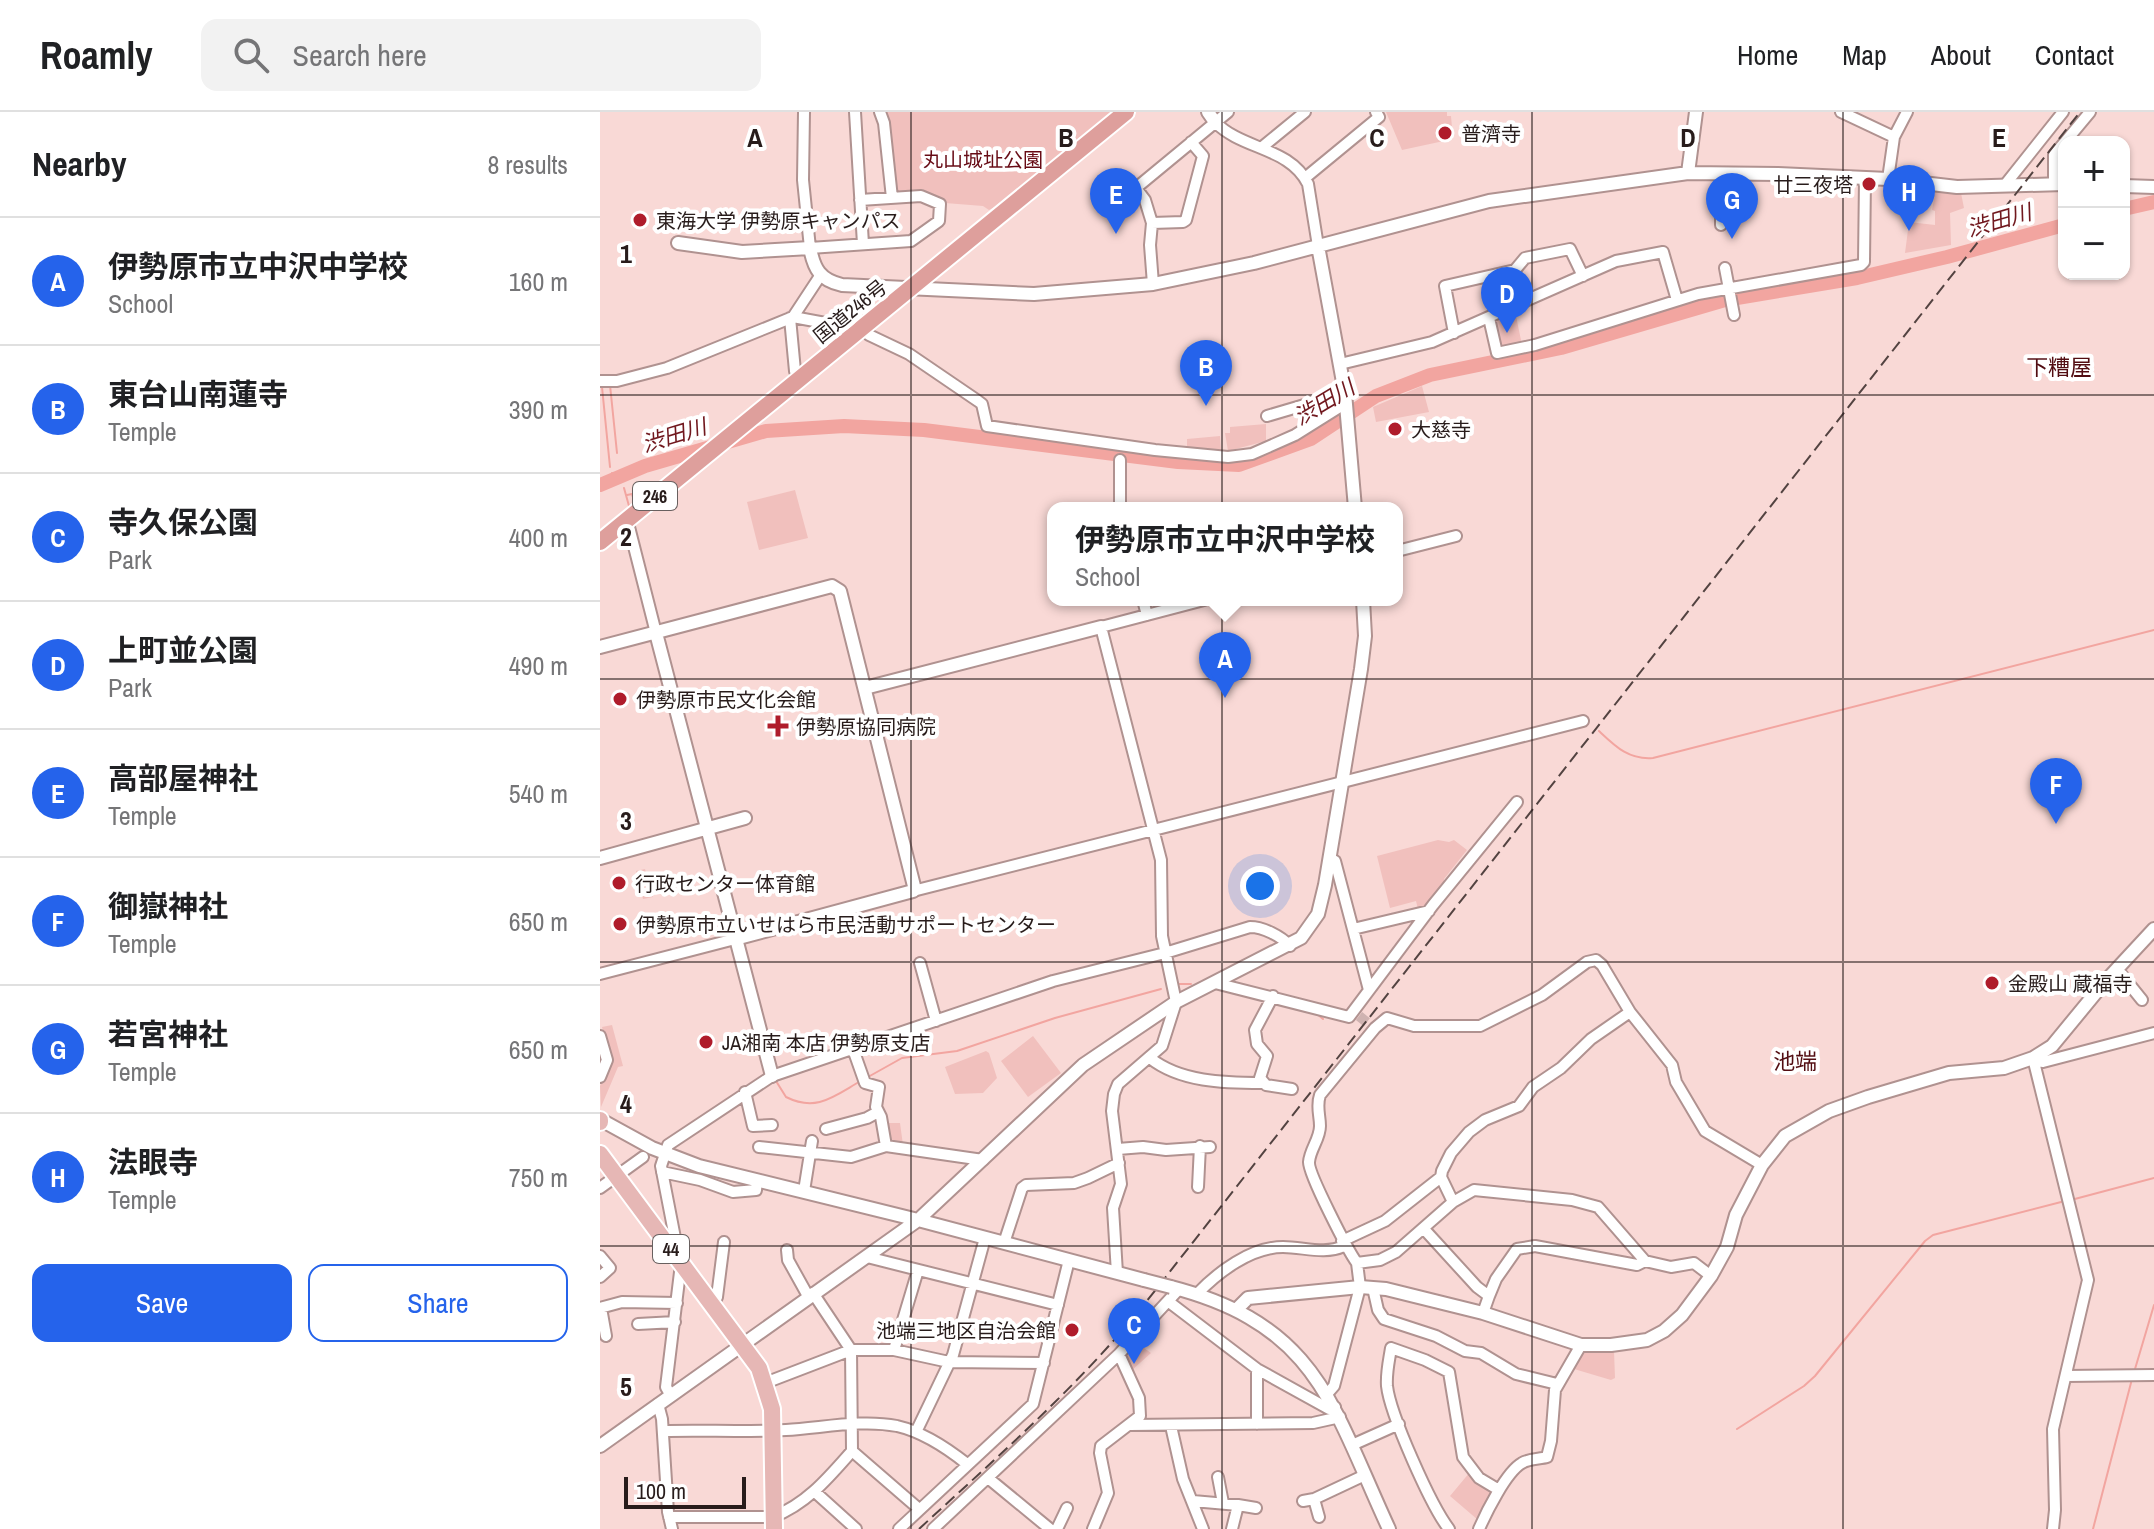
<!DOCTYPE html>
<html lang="en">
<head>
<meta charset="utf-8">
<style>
  :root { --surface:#fff; --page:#f2f2f2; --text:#202124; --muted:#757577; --line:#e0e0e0; --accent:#2563eb }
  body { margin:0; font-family:"Archivo Narrow","Noto Sans JP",sans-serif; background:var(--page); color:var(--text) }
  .controls { position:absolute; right:24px; top:24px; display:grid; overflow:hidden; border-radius:16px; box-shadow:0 2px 6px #0004 }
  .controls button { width:72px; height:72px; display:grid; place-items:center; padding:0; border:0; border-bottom:2px solid var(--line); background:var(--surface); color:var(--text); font:40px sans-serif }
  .scale { position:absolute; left:24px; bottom:20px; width:122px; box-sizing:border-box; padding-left:8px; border:4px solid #281c1b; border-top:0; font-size:22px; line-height:28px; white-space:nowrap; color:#281c1b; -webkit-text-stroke:6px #fff; paint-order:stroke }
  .you { position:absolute; left:660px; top:774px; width:28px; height:28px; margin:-20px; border:6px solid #fff; border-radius:50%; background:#1a73e8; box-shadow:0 0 0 12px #1a73e833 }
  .badge { display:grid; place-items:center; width:52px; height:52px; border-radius:50%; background:var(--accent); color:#fff; font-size:26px; font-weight:700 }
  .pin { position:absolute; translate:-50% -66px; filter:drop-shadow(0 2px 4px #0008) }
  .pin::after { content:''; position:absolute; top:42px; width:28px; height:24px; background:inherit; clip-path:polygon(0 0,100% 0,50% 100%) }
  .popup { position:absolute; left:447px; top:390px; width:356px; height:104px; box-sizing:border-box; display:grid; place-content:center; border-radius:16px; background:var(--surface); filter:drop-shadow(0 2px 6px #0005); font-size:26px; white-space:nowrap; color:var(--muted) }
  .popup b { font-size:30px; color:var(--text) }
  .popup::after { content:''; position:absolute; left:50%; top:100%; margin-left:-16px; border:16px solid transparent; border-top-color:var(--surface) }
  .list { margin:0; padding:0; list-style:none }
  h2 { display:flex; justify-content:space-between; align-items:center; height:104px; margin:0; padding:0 32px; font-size:34px }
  h2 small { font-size:26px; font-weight:400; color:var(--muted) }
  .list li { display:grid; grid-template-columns:52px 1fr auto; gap:24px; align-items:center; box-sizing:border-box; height:128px; padding:0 32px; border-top:2px solid var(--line) }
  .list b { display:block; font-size:30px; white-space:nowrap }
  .list p { margin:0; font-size:26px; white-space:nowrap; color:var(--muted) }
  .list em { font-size:26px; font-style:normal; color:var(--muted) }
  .actions { display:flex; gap:16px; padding:24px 32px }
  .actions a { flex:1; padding:18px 0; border:2px solid var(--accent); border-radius:16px; text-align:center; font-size:28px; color:var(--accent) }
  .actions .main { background:var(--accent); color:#fff }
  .icon { flex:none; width:44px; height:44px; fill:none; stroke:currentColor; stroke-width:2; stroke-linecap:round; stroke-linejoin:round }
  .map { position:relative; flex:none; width:1554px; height:1417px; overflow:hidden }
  header { display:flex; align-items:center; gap:48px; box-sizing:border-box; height:112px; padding:0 40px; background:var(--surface); border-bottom:2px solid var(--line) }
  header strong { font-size:38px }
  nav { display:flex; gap:44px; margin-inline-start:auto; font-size:28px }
  .search { width:560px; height:72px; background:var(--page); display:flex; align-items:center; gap:20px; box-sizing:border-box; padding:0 28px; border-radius:16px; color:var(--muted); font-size:30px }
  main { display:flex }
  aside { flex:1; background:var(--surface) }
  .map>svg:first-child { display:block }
  .green { fill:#f1c0bd }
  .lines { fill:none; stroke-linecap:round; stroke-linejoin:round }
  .stream { stroke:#f2a5a0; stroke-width:2 }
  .river { stroke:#f2a5a0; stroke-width:14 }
  .minor-tunnel { stroke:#cfb3b1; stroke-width:10; stroke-dasharray:10 5; stroke-linecap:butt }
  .minor-casing { stroke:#b09290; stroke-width:14 }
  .tertiary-casing { stroke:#b09290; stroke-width:16 }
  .primary-casing { stroke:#fff; stroke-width:20 }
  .trunk-casing { stroke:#fff; stroke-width:20 }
  .minor { stroke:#fff; stroke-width:10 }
  .tertiary { stroke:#fff; stroke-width:12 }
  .primary { stroke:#e6b7b5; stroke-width:16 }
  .trunk { stroke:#de9f9c; stroke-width:16 }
  .rail { stroke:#534341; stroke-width:2; stroke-dasharray:12 6; stroke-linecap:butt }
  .tertiary-bridge-casing { stroke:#b09290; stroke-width:16; stroke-linecap:butt }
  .tertiary-bridge { stroke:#fff; stroke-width:12 }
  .grid { fill:none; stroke:#281c1b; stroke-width:2; stroke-opacity:0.55 }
  .poi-dot { fill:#af1c2b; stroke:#fff; stroke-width:3 }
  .labels { text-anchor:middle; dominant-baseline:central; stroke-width:8; stroke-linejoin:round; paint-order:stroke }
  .shield { fill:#fff; stroke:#68605f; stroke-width:2 }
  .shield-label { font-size:18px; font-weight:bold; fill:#281c1b }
  .poi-label { font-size:20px; fill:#281c1b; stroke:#fff; text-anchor:start }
  .park-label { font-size:20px; fill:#670b15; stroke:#fff }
  .street-label { font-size:20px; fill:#281c1b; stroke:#fff }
  .water-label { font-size:22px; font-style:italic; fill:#71181e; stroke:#fff }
  .neighbourhood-label { font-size:22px; fill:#520d12; stroke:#fff }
  .grid-label { font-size:26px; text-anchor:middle; font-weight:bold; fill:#281c1b; stroke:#fff; stroke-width:8; stroke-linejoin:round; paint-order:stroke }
</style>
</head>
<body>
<header>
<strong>Roamly</strong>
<div class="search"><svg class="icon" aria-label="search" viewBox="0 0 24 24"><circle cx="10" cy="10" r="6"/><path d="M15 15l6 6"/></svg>Search here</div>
<nav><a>Home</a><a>Map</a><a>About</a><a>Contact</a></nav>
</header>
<main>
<aside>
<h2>Nearby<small>8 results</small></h2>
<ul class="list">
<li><span class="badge">A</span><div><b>伊勢原市立中沢中学校</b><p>School</p></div><em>160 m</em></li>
<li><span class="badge">B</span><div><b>東台山南蓮寺</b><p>Temple</p></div><em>390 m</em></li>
<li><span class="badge">C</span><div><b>寺久保公園</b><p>Park</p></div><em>400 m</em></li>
<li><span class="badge">D</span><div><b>上町並公園</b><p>Park</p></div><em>490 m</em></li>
<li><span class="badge">E</span><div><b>高部屋神社</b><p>Temple</p></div><em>540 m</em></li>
<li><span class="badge">F</span><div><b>御嶽神社</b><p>Temple</p></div><em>650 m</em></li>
<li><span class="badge">G</span><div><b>若宮神社</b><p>Temple</p></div><em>650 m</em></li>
<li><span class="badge">H</span><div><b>法眼寺</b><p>Temple</p></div><em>750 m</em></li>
</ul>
<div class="actions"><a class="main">Save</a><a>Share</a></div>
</aside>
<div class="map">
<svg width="1554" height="1417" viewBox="0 0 1554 1417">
  <rect width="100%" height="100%" fill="#f9d9d6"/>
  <path class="green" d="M285 0H514L406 89 389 98 383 94 345 91 343 87 320 80 296 79Z
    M786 0H847V4H851L853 27 802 38Z
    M1336 76 1361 81 1364 96 1350 101 1351 133 1305 141 1309 110 1335 113V99L1332 98Z
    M915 199 922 233 898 236 893 208Z
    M822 274 829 300 776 310 773 295Z
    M666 312V329L628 339 625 321H630V315Z
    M620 324 621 339 587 337V327Z
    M195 378 208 426 159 438 147 390Z
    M838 728 849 730 854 728 867 738 844 767 846 774 828 795 818 797 816 789 790 796 777 744Z
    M45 757 53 785 43 787 36 759Z
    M12 913 23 954 18 955 1 995 0 974 11 948 2 915Z
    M433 924 461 961 428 985 401 949Z
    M386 939 389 941 397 966 383 981 355 982 345 955Z
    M285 1008 289 1011H300L303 1033 289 1029Z
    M537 1231 551 1241 531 1259 526 1241Z
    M1014 1239 1015 1266 1011 1268 974 1257 983 1241Z
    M870 1360 894 1378 886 1390 878 1408 850 1384Z"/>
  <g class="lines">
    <path class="stream" d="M10 273 17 341
      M2 275 10 355
      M12 361 15 366
      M24 376 29 394
      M27 383 32 382 34 389
      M999 619C1016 635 1029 648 1053 646L1554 518
      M579 872H591
      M716 901 723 907
      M268 965 302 946 357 939 455 906 561 877
      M176 969 186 985C216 1000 233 985 259 970
      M1471 1088 1554 1066
      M1535 1257 1554 1193
      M1137 1317 1204 1274 1215 1264 1325 1129 1333 1123 1465 1089
      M1493 1417 1532 1267"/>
    <path class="river" d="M1524 97 1554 90
      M0 373 45 354 166 319 244 314 324 318 578 350 639 353 711 327 776 284 830 263 961 236 1125 188 1257 166 1347 145 1464 113"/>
    <path class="minor-tunnel" d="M759 904 769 912"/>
    <defs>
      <path id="minor" d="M204 0 203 68 210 136 311 129 339 109 340 92 321 84 260 88
        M255 0 263 132
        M280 0 284 11 292 86
        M1241 0 1294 25
        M615 10C642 38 690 35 708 72L718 134
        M1465 30 1490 0
        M661 36 705 0
        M705 66 779 5 776 0
        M1288 67 1294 25 1307 0
        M1454 72V43L1464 31
        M1404 74 1463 0
        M552 111 583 110 586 108 603 44 591 30
        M1121 113V63
        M1125 156 1134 203
        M553 172 550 133 552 111 545 88 536 76 628 0
        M193 205 247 215
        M190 206 195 259 199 267
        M889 206 897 241 935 233 1098 182 1261 153 1264 150 1265 67
        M854 221 845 174 915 158 925 146 970 137 983 164
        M269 223 309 242 378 289 382 292 387 314 555 338 628 345 652 342 695 323 746 291
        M740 252 832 230 1016 149 1063 140 1077 188
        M0 269H17L67 256 193 205 220 164
        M667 304 745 281
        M520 396V348
        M27 407 56 521
        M797 439 856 424
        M543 488 547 503
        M729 746 735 749 769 878
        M313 779 983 609
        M753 817 829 799
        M320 851 336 909
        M1517 857 1542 888
        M0 862 135 827
        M615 871 749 905 833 793 917 690
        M673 884 655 918 657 932 667 944 660 966 666 973 692 977
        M0 924 7 948 0 965
        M253 937 265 971 279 975 276 995 281 1005 286 1034
        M550 946C580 970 624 971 662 971
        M1433 946 1488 1168 1453 1317 1455 1398 1453 1417
        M1433 946 1443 950 1554 921
        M145 980 153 1014 172 1013
        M226 1017 267 1006 278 1000
        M159 1035 251 1045 286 1034 383 1048
        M518 1037 543 1035 566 1038 610 1035
        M62 1060 100 1068 133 1080 156 1078 157 1068
        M598 1075 600 1034
        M0 1076 43 1045
        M204 1079 212 1029
        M853 1090 841 1065 842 1059 851 1041 869 1020 885 1008 919 994 933 975 961 956 991 927 1030 900 1072 953 1076 970 1105 1019 1162 1053
        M824 1117 877 1175 889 1184 883 1201
        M742 1129 785 1109 841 1065
        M404 1131 422 1076 426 1073 474 1071 488 1066 519 1051
        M70 1135 76 1131 61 1054 68 1033 172 964 453 869 565 841 650 815C663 815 681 824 690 834
        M187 1138 188 1148 208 1184
        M0 1144 10 1156 0 1165
        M267 1145 458 1193
        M757 1151C748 1139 708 1061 709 1050 710 1037 720 1027 720 1014 720 1003 716 994 720 983L775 916 787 906 814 914H880L942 883 987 850 996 848 1002 853 1030 900
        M517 1161 513 1096 521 1072 512 999 514 982 518 972 562 934 576 890 562 824 561 748 501 515 604 488
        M773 1176 778 1198 784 1207 836 1224 865 1239 881 1241 916 1262 957 1272
        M597 1182C618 1160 651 1135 683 1135 704 1135 724 1143 744 1134
        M889 1184 896 1167 917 1137 935 1134 1037 1153 1045 1149
        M569 1190 657 1257 729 1297 735 1295
        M113 1192 117 1185 124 1130
        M0 1196 22 1190 77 1191
        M1 1196 6 1224
        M38 1212 75 1210
        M294 1238 318 1158
        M1466 1264 1554 1263
        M165 1271 251 1238H294L349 1250 444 1251
        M727 1282 734 1274 760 1175 757 1151 780 1148 796 1140 853 1090 874 1078 972 1088 998 1095 1045 1149 1071 1155 1094 1151 1111 1164
        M71 1284 66 1275 80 1160 85 1155
        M58 1292 62 1307 68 1400 72 1417
        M657 1312V1257
        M530 1313 713 1311 740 1305
        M571 1314 583 1367 603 1417
        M63 1319C104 1318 145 1320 186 1318 222 1316 262 1307 297 1314 323 1320 347 1336 367 1352
        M316 1320 353 1243 385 1126
        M752 1333 799 1312
        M252 1339 319 1397
        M618 1365 623 1391
        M388 1366 450 1417
        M215 1380 256 1417
        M714 1387 719 1405
        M593 1389 638 1393 632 1417
        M703 1389 714 1387 765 1363
        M638 1393 656 1396
        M69 1405H173C207 1392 229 1365 252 1339L251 1238 213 1181
        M299 1417 433 1292 469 1148
        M333 1417 519 1242 579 1177
        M457 1417 467 1396
        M493 1417 508 1381 500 1341 501 1334 540 1304 539 1286 519 1242
        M849 1417C831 1394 790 1302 787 1274 786 1261 789 1249 791 1236L825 1248 849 1260 863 1345 879 1366 899 1378
        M879 1417C886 1401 906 1360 922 1351 928 1347 940 1347 947 1345L951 1329 955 1278 981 1233"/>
      <path id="tertiary" d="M608 0 615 10
        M1088 61 1096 0
        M1524 74 1554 75
        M78 131 142 140 210 136C214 157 220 168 242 173L434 182 553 172 654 151 889 89 1088 61 1178 62 1288 67 1357 75 1464 72
        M718 134 745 281 755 396
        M56 521 172 964
        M0 535 232 474 240 479 314 774 313 779 135 827
        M265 576 501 515
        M0 746 145 706
        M1 1008 52 1036 99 1054 318 1108 544 1168
        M571 1175C718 1213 732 1294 789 1417
        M636 1198 648 1186 760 1175 786 1177 883 1201 981 1233H1011L1047 1228 1064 1219 1082 1203 1111 1164 1127 1135 1136 1103 1162 1053 1185 1024 1229 999 1268 985 1349 961 1404 956 1433 946 1452 934 1503 872 1554 817
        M0 1334 318 1108 483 953 576 890 701 826 718 802 725 773 761 557 765 524 763 488"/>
      <path id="primary" d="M0 1008V1010
        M0 1042 159 1256 172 1297 174 1417"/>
      <path id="trunk" d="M0 430 526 0"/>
    </defs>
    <use href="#minor" class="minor-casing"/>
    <use href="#tertiary" class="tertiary-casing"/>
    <use href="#primary" class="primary-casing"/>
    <use href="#trunk" class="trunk-casing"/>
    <use href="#minor" class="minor"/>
    <use href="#tertiary" class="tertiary"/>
    <use href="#primary" class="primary"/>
    <use href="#trunk" class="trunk"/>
    <path class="rail" d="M319 1417C395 1347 473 1279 539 1199L1480 0"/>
    <defs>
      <path id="tertiary-bridge" d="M544 1168 571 1175"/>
    </defs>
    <use href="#tertiary-bridge" class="tertiary-bridge-casing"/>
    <use href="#tertiary-bridge" class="tertiary-bridge"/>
  </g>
  <path class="grid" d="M311 0V1417M622 0V1417M932 0V1417M1243 0V1417M0 283H1554M0 567H1554M0 850H1554M0 1134H1554"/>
  <g class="poi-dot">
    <circle cx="845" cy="21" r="8"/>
    <circle cx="1269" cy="72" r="8"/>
    <circle cx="40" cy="108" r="8"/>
    <circle cx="795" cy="317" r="8"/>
    <circle cx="20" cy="587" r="8"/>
    <path d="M174 602h8v8h8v8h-8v8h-8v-8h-8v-8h8z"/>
    <circle cx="19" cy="771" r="8"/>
    <circle cx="20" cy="812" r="8"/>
    <circle cx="1392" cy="871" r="8"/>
    <circle cx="106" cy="930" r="8"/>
    <circle cx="472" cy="1218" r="8"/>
  </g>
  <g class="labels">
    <g class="shield">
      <rect x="33" y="370" width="44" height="28" rx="6"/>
      <rect x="53" y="1123" width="36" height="28" rx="6"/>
    </g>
    <g class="shield-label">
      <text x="55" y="384">246</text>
      <text x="71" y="1137">44</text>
    </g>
    <g class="poi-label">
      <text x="861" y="21">普濟寺</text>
      <text x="1253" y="72" text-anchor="end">廿三夜塔</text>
      <text x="56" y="108">東海大学 伊勢原キャンパス</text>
      <text x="811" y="317">大慈寺</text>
      <text x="36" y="587">伊勢原市民文化会館</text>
      <text x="196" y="614">伊勢原協同病院</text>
      <text x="35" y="771">行政センター体育館</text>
      <text x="36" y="812">伊勢原市立いせはら市民活動サポートセンター</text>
      <text x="1408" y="871">金殿山 蔵福寺</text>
      <text x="122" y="930">JA湘南 本店 伊勢原支店</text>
      <text x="456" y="1218" text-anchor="end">池端三地区自治会館</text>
    </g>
    <g class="park-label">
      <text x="383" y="47">丸山城址公園</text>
    </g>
    <g class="street-label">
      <text transform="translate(250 199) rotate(-39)">国道246号</text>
    </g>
    <g class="water-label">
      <text transform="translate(1399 108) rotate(-16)">渋田川</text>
      <text transform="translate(724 290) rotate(-31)">渋田川</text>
      <text transform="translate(74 323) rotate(-17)">渋田川</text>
    </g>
    <g class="neighbourhood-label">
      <text x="1459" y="255">下糟屋</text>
      <text x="1195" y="949">池端</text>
    </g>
  </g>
  <g class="grid-label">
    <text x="155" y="35">A</text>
    <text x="466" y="35">B</text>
    <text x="777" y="35">C</text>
    <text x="1088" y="35">D</text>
    <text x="1399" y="35">E</text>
    <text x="26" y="151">1</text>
    <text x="26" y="434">2</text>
    <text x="26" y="718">3</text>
    <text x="26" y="1001">4</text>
    <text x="26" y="1284">5</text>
  </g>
</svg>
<div class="controls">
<button>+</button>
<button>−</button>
</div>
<div class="scale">100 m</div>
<div class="you"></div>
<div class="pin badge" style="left:625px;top:586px">A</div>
<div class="popup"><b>伊勢原市立中沢中学校</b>School</div>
<div class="pin badge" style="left:606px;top:294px">B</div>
<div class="pin badge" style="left:534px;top:1252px">C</div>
<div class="pin badge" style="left:907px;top:221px">D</div>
<div class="pin badge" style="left:516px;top:122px">E</div>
<div class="pin badge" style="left:1456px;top:712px">F</div>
<div class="pin badge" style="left:1132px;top:127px">G</div>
<div class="pin badge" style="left:1309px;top:119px">H</div>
</div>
</main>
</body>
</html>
